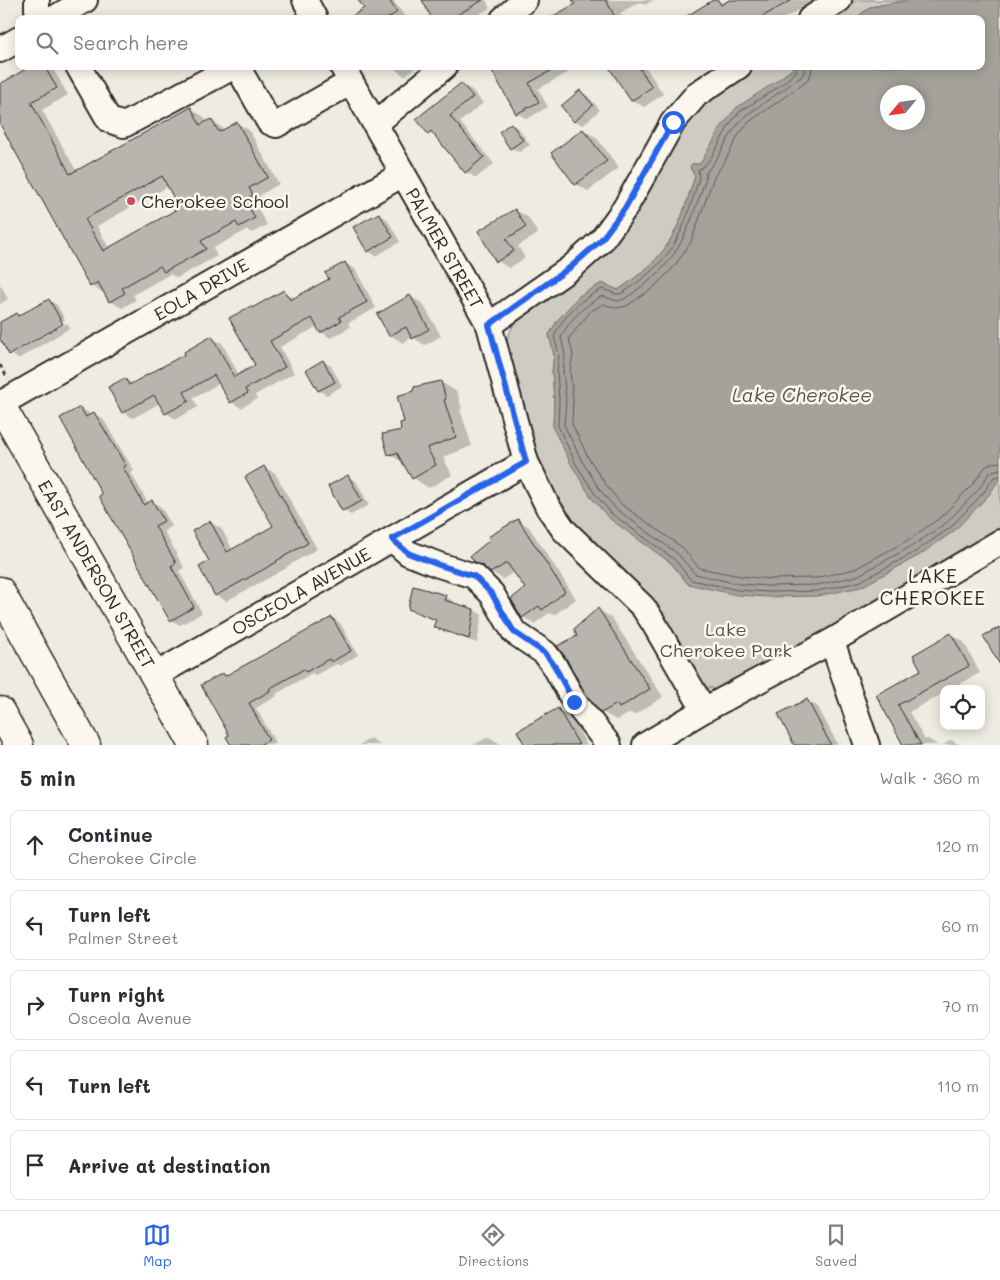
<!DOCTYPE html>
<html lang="en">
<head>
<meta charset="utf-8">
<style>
  :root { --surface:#fff; --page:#f7f7f7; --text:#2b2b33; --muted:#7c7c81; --line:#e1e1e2; --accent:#2563eb }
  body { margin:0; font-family:Mali,sans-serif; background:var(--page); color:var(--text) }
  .controls { position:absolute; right:15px; bottom:15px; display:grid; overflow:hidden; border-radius:10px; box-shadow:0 2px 12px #0003 }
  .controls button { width:45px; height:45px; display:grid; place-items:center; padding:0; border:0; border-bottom:1px solid var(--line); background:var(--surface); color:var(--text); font:25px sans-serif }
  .compass { position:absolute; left:880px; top:85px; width:45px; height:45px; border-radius:50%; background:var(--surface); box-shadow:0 2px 12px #0003; rotate:241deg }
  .stop { position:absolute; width:15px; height:15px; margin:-11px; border:4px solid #2563eb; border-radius:50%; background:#fff }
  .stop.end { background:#2563eb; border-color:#fff; box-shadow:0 1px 5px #0008 }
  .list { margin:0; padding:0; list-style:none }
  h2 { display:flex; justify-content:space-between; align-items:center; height:65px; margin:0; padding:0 20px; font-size:21px }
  h2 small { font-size:16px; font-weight:400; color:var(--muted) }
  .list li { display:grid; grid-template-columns:32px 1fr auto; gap:15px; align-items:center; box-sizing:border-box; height:70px; margin:0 10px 10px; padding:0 10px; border:1px solid var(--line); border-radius:10px }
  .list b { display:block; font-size:19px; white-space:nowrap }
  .list p { margin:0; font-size:16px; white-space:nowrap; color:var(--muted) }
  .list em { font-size:16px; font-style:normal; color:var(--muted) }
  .icon { flex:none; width:28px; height:28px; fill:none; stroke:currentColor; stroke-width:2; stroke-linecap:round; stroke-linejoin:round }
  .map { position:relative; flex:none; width:1000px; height:745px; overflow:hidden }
  .search { position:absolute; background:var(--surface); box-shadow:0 2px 12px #0003; left:15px; right:15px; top:15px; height:55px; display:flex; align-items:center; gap:12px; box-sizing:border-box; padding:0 18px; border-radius:10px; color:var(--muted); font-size:19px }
  .sheet { height:465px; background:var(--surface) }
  nav { display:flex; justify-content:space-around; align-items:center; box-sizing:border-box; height:70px; border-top:1px solid var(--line); background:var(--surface); font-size:14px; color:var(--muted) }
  nav a { display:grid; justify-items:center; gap:2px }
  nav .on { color:var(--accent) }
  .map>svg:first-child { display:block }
  .green { fill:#cecbc2; stroke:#7c7b76 }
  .water { fill:#a4a29a; stroke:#74726e; fill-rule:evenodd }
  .shadow { fill:#0003; fill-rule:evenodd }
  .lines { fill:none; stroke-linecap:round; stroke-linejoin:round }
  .shore { stroke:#5b5b57; stroke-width:1 }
  .building { fill:#b8b5ae; stroke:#2b2b2b; fill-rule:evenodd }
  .minor-casing { stroke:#2b2b2b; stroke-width:28 }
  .major-casing { stroke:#2b2b2b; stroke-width:31 }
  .highway-casing { stroke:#2b2b2b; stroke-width:31 }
  .path { stroke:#2b2b2b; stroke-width:2.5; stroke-dasharray:4 4; stroke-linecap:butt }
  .minor { stroke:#fbf7ec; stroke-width:24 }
  .major { stroke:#fbf7ec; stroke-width:28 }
  .highway { stroke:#fbf7ec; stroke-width:28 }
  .route { stroke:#2563eb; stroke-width:6 }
  .poi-dot { fill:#d1495b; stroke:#fbf7ec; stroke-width:2 }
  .labels { text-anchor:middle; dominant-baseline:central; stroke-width:5; stroke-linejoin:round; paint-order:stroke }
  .poi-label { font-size:18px; fill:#2b2b2b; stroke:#fbf7ec; text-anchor:start }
  .street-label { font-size:18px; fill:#2b2b2b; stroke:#fbf7ec }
  .park-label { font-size:18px; fill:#545351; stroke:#fbf7ec }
  .water-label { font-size:19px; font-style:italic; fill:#555552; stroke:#fbf7ec }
  .neighbourhood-label { font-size:19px; letter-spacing:1px; fill:#2b2b2b; stroke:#fbf7ec }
</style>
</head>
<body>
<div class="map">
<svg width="1000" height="745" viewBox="0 0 1000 745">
  <rect width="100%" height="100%" fill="#eeebe0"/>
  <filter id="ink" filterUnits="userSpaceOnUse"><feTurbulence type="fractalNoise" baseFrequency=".02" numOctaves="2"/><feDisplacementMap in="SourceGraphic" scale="10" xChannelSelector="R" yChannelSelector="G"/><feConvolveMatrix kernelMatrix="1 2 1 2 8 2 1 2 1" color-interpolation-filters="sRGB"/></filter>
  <g filter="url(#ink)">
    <path class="green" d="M856 0H910L870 7 855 19H828Z
      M755 66H796L778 80 709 151 700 164H692L690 168 695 176C688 196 683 217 673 235 661 259 640 275 618 290L602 283 579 296 557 321 549 335 554 355 552 371 554 400 553 428 591 497 609 518 671 563 688 584 988 496 1000 478V535L720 691 701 685 570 526 544 484 508 362 507 339 517 316 584 267 694 107 725 85Z"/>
    <path class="water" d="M910 0H1000V478L988 496 954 531 918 556 861 587 818 596 769 597 737 595 688 584 671 563 609 518 591 497 572 466 553 428 554 400 552 371 554 355 549 335 557 321 579 296 602 283 618 290C640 275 661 259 673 235 683 218 688 196 695 177L690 166 692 164H700L722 126 736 108 778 80 796 66H981V19H855L870 7ZM888 92H918V122H888Z"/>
    <path class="shadow" d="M364 0H393L405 17 402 19H361L365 8Z
      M423 0H486L490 8 470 19H434Z
      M578 0H654L645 5 640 2 620 13 622 19H551L576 5Z
      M716 0 725 4 731 0H816L783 19H684Z
      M34 66H48L53 69 68 95 42 110 77 172 191 109 203 116 207 123 211 120 225 130 237 123 249 130 279 184 260 195 265 203 257 207 267 225 252 233 247 230 213 248 217 256 177 278 170 274 133 295 136 300 122 308 110 301 105 292 104 293 91 286 0 122V85ZM169 186 181 208 109 248 97 226Z
      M393 66H415L416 67 405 76 397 71Z
      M503 66H566L569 72 538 89 548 107 527 119 517 113Z
      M609 66H645L663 94 644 107 632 100Z
      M461 84 472 90 483 103 460 122 494 164 476 178 466 172 439 139 429 133Z
      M580 91 588 96 600 110 583 125 575 121Z
      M511 124 519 129 530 145 519 152 511 148Z
      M583 130 596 137 619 168 588 191 576 184 553 153Z
      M515 210 528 217 538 234 518 246 525 258 509 268 497 261Z
      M379 214 387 219 400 242 376 256 368 251Z
      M345 263 355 269 376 308 348 323 350 327 331 338 321 332 318 326 280 347 294 373 255 395 257 399 241 408 231 402 220 383 193 398 198 407 176 419 166 413 160 403 133 418 123 412 125 379 133 384 187 354 212 338 222 343 239 375 257 366 251 307 254 309 284 292 295 298 330 279Z
      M0 284 8 299 0 304Z
      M410 296 423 304 441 336 425 345 412 337 403 343 390 335 378 314Z
      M49 300 57 305 65 320 12 352V354L67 323 70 328 18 359 10 354 0 337V324L17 315 20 316Z
      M323 361 331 366 342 386 327 395 318 390Z
      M441 382 457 392 462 409H460L472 446 443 457 452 475 429 488 413 478 404 463 389 454 405 422Z
      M80 408 89 413 90 416 94 414 103 419 134 471 131 473 148 503 152 501 161 507 172 526 164 531 184 568 179 571 202 613 180 625 171 620 103 495Z
      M264 467 275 473 317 549 286 567 287 568 226 601 216 595 210 562V523L221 528 233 550 274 527Z
      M348 477 356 481 369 505 351 515 343 510Z
      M518 520 529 527 576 599 554 615 549 613 534 624 523 617 527 588 515 571 503 579 491 572Z
      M414 587 446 597 454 601 452 604 474 610 482 615 477 643 442 631 434 627 437 621 409 609Z
      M599 610 612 618 663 697 634 715 630 713 616 720 602 712 579 636Z
      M332 618 340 623 358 655 340 666 337 664 315 675 312 673 276 694 277 696 256 708 276 744 232 745 223 675 227 676Z
      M951 635 963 641 980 673 951 689H944V693L909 712 925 740 928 739 938 745H904L878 695 923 670Z
      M807 700 818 707 838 745H795Z
      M558 709 570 716 587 745H526Z
      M489 737 502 745H473Z
      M371 738 380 745H359Z
      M951 740 960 745H943Z"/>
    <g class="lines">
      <path class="shore" d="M798 66C797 79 753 102 741 111 723 126 717 160 698 170L699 178C693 198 687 219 678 237 666 262 643 279 621 294H616L602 289C581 299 564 315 554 336L559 355 557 371 559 400 558 426 576 464 595 494 612 514 674 559 691 580 738 590 769 592 817 591 859 582 915 552 950 528 984 492 994 477 1000 476
        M805 66 804 72 801 77 744 117 732 132 718 157 706 173 705 181C688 228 681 260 637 290 631 294 624 301 617 301 612 300 607 297 602 296 585 305 570 319 561 337L565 355 563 371 566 400 564 425 582 461 600 490 616 509 678 554 695 574 739 584 769 586 817 585 857 576 912 546 946 523 979 489 990 472 1000 469
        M812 66 811 74 806 82 749 122 738 136 725 161 714 177 691 242 674 267 653 288 627 306 617 308 603 304 591 311 569 338 573 355 570 372 573 399 572 424 588 457 606 485 621 504 683 548 699 568 740 576 770 579 816 578 855 569 908 540 941 517 973 484 985 467 992 463 1000 462"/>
    </g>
    <path class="building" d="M358 0H389L397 12 387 19H348L364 8Z
      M422 0H483L450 19H432Z
      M572 0H606L616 19H548L575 4Z
      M713 0H718L721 5 729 0H792L758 19H682Z
      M31 66H44L57 88 31 102 70 174 191 107 200 125 211 119 219 132 237 122 268 177 249 188 253 195 245 200 255 218 239 227 236 222 201 241 206 249 164 272 160 266 122 288 125 293 109 302 98 282 90 287 0 124V84ZM162 176 179 208 103 251 85 219Z
      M501 66H559L529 83 539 102 516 114 492 71Z
      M608 66H638L652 87 631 101Z
      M461 83 473 97 450 116 484 157 465 173 431 131 428 134 416 119Z
      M580 90 593 105 574 122 561 106Z
      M511 123 523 140 510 149 499 132Z
      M583 129 607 161 575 185 551 153Z
      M515 209 526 227 506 239 514 251 496 262 478 231Z
      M379 213 393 237 367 252 353 227Z
      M345 262 367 302 339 317 341 321 320 333 312 318 270 341 285 367 245 389 248 393 230 403 214 375 184 392 189 401 165 414 154 395 122 413 108 387 125 378 129 385 185 354 184 352 212 336 234 377 255 365 229 318 251 306 252 308 284 290 290 300 329 279 325 273Z
      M410 295 429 329 412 339 406 327 389 336 377 314Z
      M49 299 63 324 9 355 0 339V322L17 313 18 316Z
      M323 360 335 382 318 391 306 370Z
      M441 381 446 399 444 400 456 437 427 448 436 465 412 479 397 453 388 455 382 434 401 430 400 423 404 422 397 396 413 391 414 387Z
      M80 407 86 417 94 412 126 466 123 467 144 505 152 500 164 521 155 526 176 563 171 566 194 607 170 621 99 496 102 494 60 418Z
      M264 466 308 543 276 561 277 562 215 596 199 567 209 561 192 531 210 521 227 552 273 526 245 477Z
      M348 475 362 501 342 511 328 486Z
      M518 519 565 592 542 610 539 606 522 618 511 599 525 588 507 563 490 573 483 566 475 562 470 556 490 540 488 537Z
      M413 586 446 595 444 600 474 609 469 639 433 627 436 620 408 609Z
      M598 608 650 689 619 708 617 704 601 713 585 693 566 658 557 646 577 636 574 629Z
      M332 617 351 651 331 662 329 659 306 672 304 669 269 689 270 691 249 703 269 740 259 745H231L226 737 229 735 201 685 223 673 225 676Z
      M1000 627V665L983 636Z
      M951 633 969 666 898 705 921 745H903L876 695 921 670 913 655Z
      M807 699 831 745H794L778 714Z
      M558 708 579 745H525L517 731Z"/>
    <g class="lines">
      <defs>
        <path id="minor" d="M37 0V9L41 19
          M305 0 315 19
          M53 19 85 0
          M503 19 525 0
          M810 19 839 0
          M0 50 19 39
          M78 66 109 120 124 125 235 66
          M237 66 269 122 276 125 351 82
          M342 66 489 325 526 462 548 507 564 530 643 607 653 622 704 710
          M375 124 445 66
          M489 325 572 267 601 241 625 208 673 122 697 94 739 66
          M0 404 403 174
          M392 539 408 553 439 565 474 576 492 594 514 632 545 653 554 665 574 701 609 745
          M832 641 867 745
          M154 676 526 462
          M645 745 704 710 832 641 1000 542"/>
        <path id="major" d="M0 404 194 745"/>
        <path id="highway" d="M0 591 86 745
          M0 711 19 745"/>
      </defs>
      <use href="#minor" class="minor-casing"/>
      <use href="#major" class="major-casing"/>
      <use href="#highway" class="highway-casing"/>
      <path class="path" d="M0 365 8 379"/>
      <use href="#minor" class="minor"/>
      <use href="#major" class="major"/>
      <use href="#highway" class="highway"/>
    </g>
  </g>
  <g class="lines" filter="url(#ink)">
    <path class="route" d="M574 702 554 665 545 653 514 632 492 594 474 576 439 565 408 553 392 539 526 462 489 325 572 266 601 240 625 208 673 122"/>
  </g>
  <circle class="poi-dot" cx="131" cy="201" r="5"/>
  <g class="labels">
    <g class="poi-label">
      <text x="141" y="201">Cherokee School</text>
    </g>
    <g class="street-label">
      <text transform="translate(445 248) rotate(60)">PALMER STREET</text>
      <text transform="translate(201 289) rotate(-30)">EOLA DRIVE</text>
      <text transform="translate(97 574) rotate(60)">EAST ANDERSON STREET</text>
      <text transform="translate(301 591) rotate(-30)">OSCEOLA AVENUE</text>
    </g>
    <g class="park-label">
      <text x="726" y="629">Lake<tspan x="726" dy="21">Cherokee Park</tspan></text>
    </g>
    <g class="water-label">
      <text x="802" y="394">Lake Cherokee</text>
    </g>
    <g class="neighbourhood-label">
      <text x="933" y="575">LAKE<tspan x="933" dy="22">CHEROKEE</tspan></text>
    </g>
  </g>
</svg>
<div class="controls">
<button><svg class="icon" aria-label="locate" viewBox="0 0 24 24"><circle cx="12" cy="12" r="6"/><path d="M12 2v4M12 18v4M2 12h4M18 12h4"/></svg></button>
</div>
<svg class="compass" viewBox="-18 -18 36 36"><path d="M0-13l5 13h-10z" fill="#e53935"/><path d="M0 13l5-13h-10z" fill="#7c7c81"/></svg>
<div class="stop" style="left:673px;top:122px"></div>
<div class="stop end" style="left:574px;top:702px"></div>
<div class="search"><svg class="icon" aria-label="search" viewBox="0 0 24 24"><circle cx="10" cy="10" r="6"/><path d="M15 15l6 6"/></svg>Search here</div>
</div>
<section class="sheet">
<h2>5 min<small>Walk · 360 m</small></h2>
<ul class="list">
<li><svg class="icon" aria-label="ahead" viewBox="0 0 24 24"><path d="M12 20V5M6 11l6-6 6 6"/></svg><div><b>Continue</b><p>Cherokee Circle</p></div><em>120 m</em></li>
<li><svg class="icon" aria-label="left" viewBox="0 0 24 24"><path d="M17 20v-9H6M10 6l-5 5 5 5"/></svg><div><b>Turn left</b><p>Palmer Street</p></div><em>60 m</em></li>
<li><svg class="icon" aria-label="right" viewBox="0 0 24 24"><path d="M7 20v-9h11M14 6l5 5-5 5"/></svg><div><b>Turn right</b><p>Osceola Avenue</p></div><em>70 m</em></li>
<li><svg class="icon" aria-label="left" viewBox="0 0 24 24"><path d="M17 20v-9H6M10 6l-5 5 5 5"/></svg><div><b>Turn left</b></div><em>110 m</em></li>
<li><svg class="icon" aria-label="arrive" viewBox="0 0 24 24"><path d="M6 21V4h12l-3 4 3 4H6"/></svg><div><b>Arrive at destination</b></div></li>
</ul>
</section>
<nav>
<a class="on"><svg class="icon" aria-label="map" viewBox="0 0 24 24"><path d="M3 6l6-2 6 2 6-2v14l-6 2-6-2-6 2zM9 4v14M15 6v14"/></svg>Map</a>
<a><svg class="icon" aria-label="directions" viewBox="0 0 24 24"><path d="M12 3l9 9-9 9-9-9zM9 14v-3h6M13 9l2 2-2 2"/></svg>Directions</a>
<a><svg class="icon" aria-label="saved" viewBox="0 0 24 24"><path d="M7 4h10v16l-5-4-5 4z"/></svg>Saved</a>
</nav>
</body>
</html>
